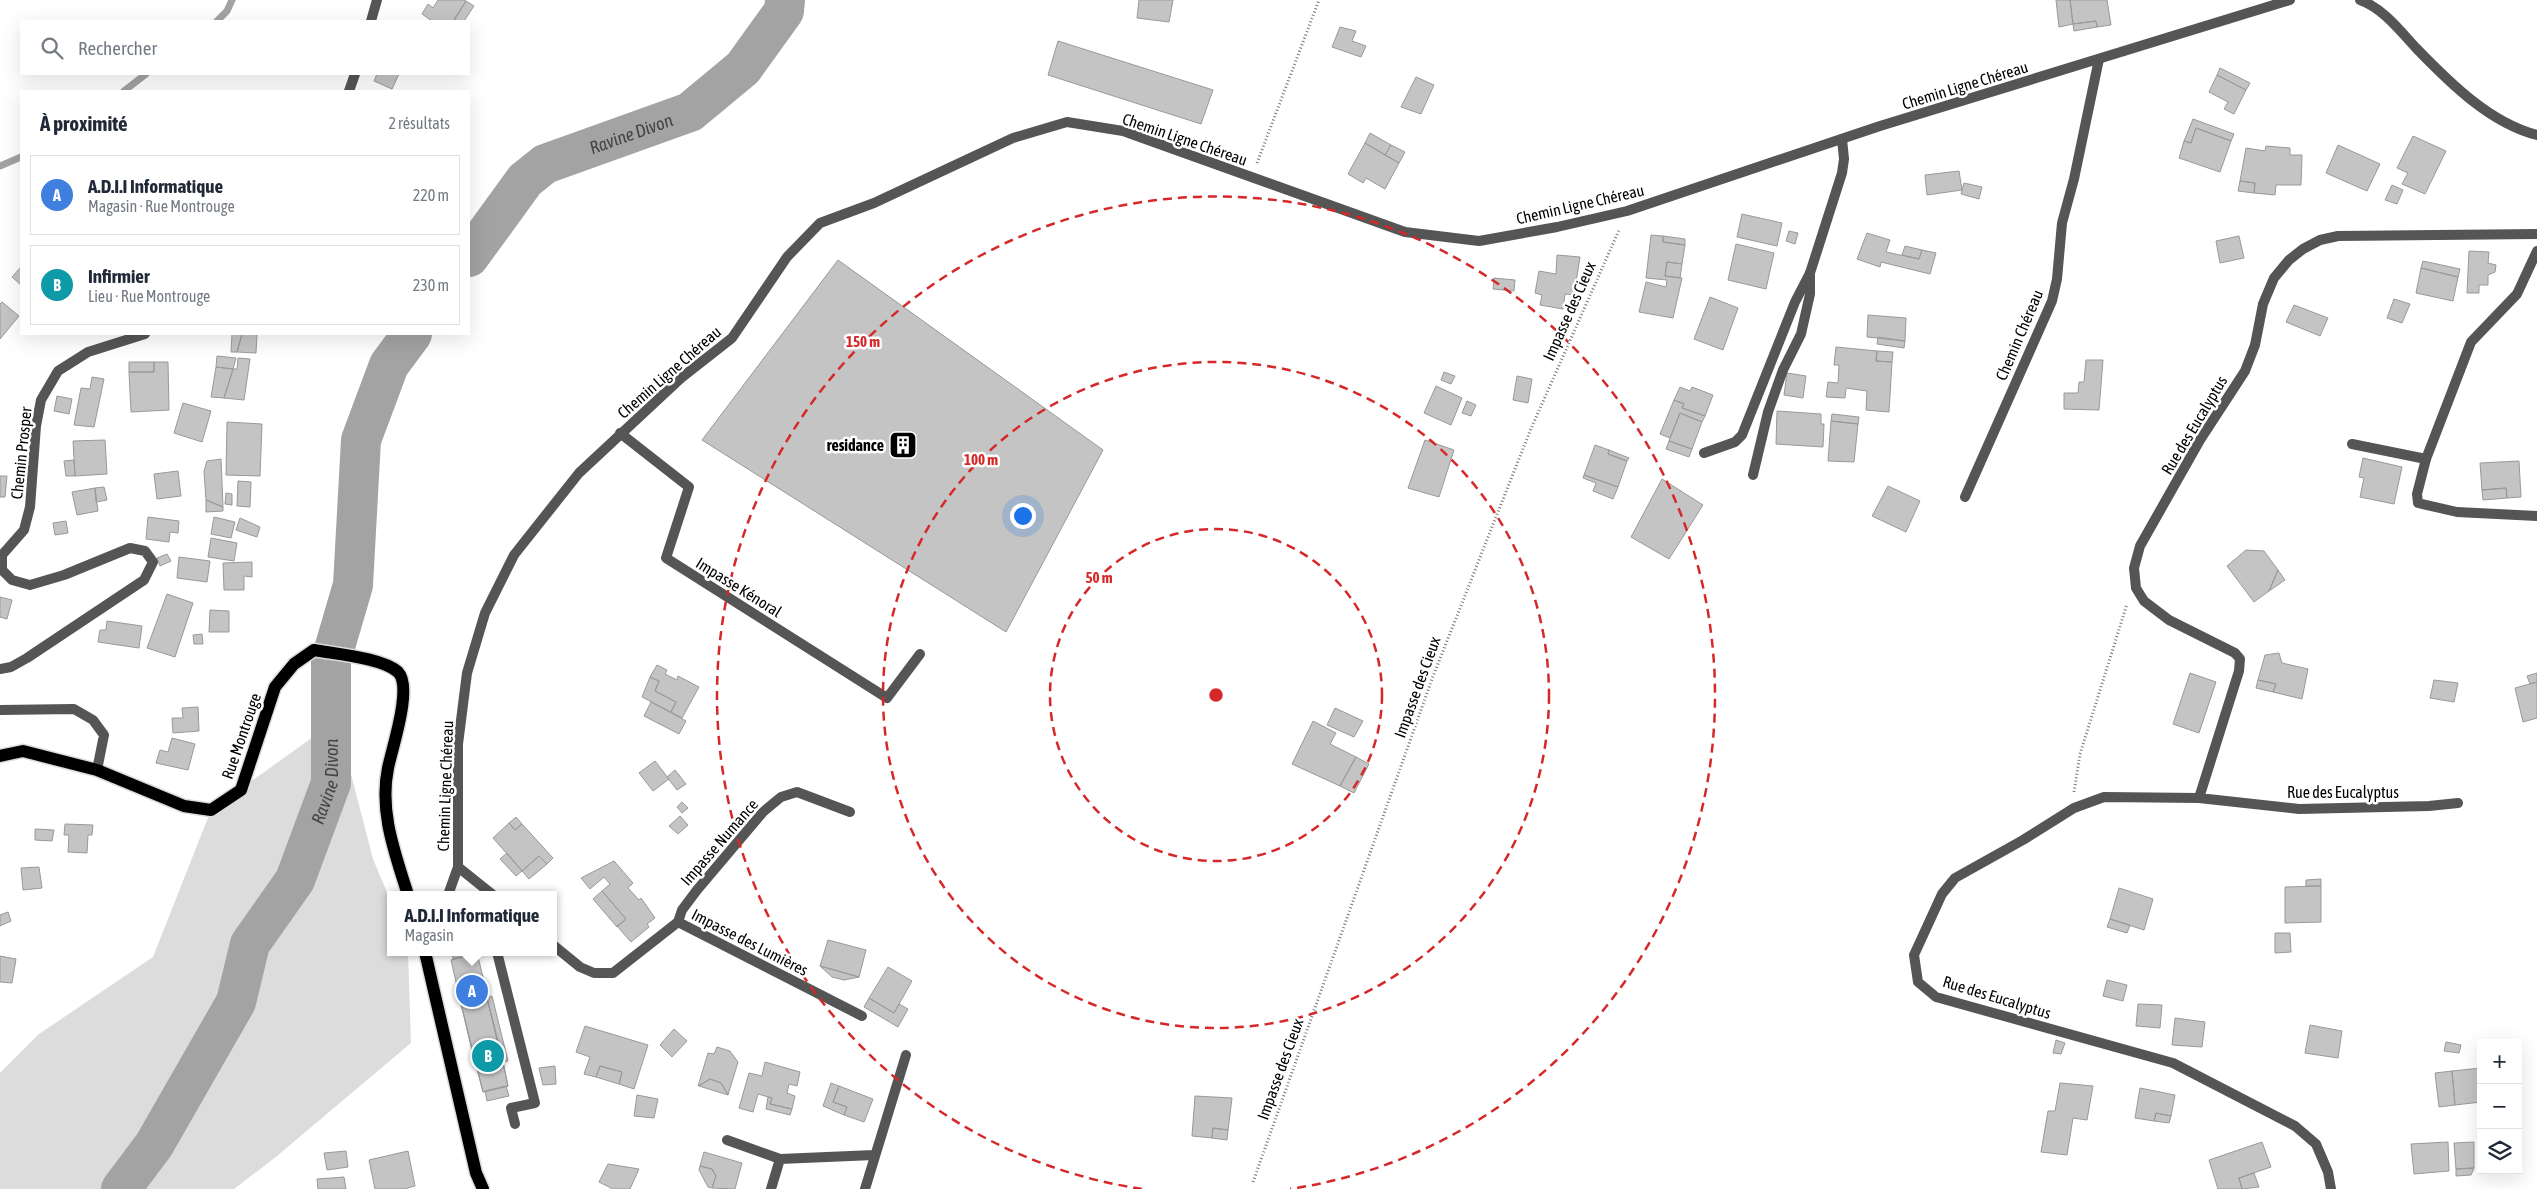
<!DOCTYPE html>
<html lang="fr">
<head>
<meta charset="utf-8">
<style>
  :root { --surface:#fff; --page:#f2f2f3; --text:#1f2937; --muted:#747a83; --line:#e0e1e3; --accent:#000 }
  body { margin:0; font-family:"Asap Condensed",sans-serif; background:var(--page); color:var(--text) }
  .controls { position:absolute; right:15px; bottom:15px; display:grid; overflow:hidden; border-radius:0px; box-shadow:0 5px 20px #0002 }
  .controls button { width:45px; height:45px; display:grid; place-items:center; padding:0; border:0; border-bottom:1px solid var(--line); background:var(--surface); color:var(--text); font:25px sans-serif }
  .you { position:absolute; left:1022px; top:515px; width:18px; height:18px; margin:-12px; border:4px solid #fff; border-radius:50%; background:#1a73e8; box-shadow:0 0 0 8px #1a73e833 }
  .badge { display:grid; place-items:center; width:32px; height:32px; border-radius:50%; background:var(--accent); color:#fff; font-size:16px; font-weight:700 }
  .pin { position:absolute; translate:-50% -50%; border:2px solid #fff; box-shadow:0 1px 5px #0006 }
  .popup { position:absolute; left:387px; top:891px; width:170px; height:65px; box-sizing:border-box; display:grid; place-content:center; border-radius:0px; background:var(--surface); filter:drop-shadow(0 1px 4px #0005); font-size:16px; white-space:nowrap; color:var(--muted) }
  .popup b { font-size:19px; color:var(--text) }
  .popup::after { content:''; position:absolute; left:50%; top:100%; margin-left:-10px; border:10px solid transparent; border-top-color:var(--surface) }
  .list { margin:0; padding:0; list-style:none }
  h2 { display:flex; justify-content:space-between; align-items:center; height:65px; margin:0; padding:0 20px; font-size:21px }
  h2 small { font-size:16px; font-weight:400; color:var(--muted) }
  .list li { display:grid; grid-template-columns:32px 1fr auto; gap:15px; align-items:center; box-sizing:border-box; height:80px; margin:0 10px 10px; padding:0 10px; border:1px solid var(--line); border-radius:0px }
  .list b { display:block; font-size:19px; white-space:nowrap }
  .list p { margin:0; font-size:16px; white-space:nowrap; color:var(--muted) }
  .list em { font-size:16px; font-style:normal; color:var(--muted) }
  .icon { flex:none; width:28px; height:28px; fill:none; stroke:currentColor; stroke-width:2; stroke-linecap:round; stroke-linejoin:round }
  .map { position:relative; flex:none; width:2537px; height:1189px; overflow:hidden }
  .search { position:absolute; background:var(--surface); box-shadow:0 5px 20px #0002; left:20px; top:20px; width:450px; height:55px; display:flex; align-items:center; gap:12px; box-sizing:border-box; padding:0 18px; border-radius:0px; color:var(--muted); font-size:19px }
  .panel { position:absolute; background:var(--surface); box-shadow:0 5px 20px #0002; left:20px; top:90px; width:450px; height:245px; border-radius:0px }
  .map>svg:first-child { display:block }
  .green { fill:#dcdcdc }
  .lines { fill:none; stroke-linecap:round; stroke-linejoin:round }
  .stream { stroke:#a3a3a3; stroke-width:7 }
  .river { stroke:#a3a3a3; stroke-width:40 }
  .building { fill:#c4c4c4; stroke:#999 }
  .primary-casing { stroke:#dbdbdb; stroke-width:15 }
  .path { stroke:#777; stroke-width:3; stroke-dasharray:1 2.5; stroke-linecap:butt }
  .service { stroke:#555; stroke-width:10 }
  .minor { stroke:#555; stroke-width:10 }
  .tertiary { stroke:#555; stroke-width:10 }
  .primary { stroke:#000; stroke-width:12 }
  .ring { fill:none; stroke:#d62828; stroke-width:2.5; stroke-dasharray:9 6 }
  .labels { text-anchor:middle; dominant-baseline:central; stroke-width:5; stroke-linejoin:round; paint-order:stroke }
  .street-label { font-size:16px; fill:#000; stroke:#fff }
  .poi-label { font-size:16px; font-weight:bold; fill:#000; stroke:#fff; text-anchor:end }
  .water-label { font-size:18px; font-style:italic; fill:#444; stroke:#fff }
  .centre { fill:#d62828; stroke:#fff; stroke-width:2.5 }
  .ring-label { font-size:15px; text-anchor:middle; font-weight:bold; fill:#d62828; stroke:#fff; stroke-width:5; stroke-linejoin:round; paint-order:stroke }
</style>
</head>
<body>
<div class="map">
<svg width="2537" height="1189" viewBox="0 0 2537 1189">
  <rect width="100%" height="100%" fill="#fff"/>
  <path class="green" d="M337 720 373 859 391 902V952H408L411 1043 277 1156 234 1189H0V1073L39 1034 153 957 211 810Z"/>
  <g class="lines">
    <path class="stream" d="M217 21 227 11 232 0
      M124 91 146 74
      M0 166 21 157"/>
    <g class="river">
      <path id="s1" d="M469 257 525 180 545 164 690 112 743 68 784 11 785 0"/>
      <path id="s2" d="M121 1189 154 1145 236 1002 250 944 295 880 331 783V660L353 585 361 440 389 365 412 334"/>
    </g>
  </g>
  <path class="building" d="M438 0H464L466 1 453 21H432L422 14 428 4 433 8Z
    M1139 0H1173L1169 22 1137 18Z
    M2056 0H2070L2073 24 2059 27Z
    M2070 0H2107L2111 25 2097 27 2096 21 2073 24Z
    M466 1 474 6 464 21H454Z
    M2096 21 2097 27 2074 31 2073 24Z
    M1340 27 1356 31 1352 41 1366 46 1361 57 1332 47Z
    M1058 41 1213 90 1201 124 1048 75Z
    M2220 68 2250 83 2246 90 2217 75Z
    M377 74H399L392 89 374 81Z
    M2217 75 2246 90 2234 114 2224 109 2228 102 2209 92Z
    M1416 77 1434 85 1421 114 1401 107Z
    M2193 119 2234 134 2231 141 2196 128 2191 143 2184 141Z
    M2196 128 2231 141 2220 172 2179 158 2184 141 2191 143Z
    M1370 133 1391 145 1385 155 1365 143Z
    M2413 136 2446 151 2425 194 2402 184 2408 173 2397 168Z
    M1365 143 1399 163 1385 189 1366 178 1363 183 1348 174Z
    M1391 145 1405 152 1399 163 1385 155Z
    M2338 145 2380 164 2367 191 2326 173Z
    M2266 146 2290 148V155H2302L2301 185H2276L2275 195 2254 193 2255 183 2240 181 2246 148 2265 151Z
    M1959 171 1962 190 1927 195 1925 175Z
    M2240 181 2255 183 2254 193 2238 191Z
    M1964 183 1982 187 1979 199 1961 194Z
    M2392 185 2403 190 2397 204 2385 200Z
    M1742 214 1782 223 1777 246 1737 237Z
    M1789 231 1798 233 1795 244 1786 241Z
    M1867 233 1890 240 1886 252 1919 259 1922 250 1936 253 1930 274 1881 262 1880 267 1857 259Z
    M1651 235 1663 236V242L1685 245 1682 264 1667 262 1665 276 1682 278 1673 318 1639 312 1646 282 1666 287 1667 280 1646 278Z
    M1663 236 1685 239V245L1663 242Z
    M2239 236 2244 258 2220 263 2216 241Z
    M1736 244 1774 253 1766 289 1728 280Z
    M1905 246 1922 250 1919 259 1902 255Z
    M2469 251 2489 252 2488 263 2496 265 2495 272 2488 275V285H2479V293H2467Z
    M1557 255 1580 257 1574 295 1565 294 1563 309 1540 305 1542 295 1535 293 1539 271 1556 274Z
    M838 260 1103 450 1006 632 702 440Z
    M2423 261 2460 269 2458 277 2421 268Z
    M1667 262 1682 264 1680 278 1665 276Z
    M21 267V285L12 277Z
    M2421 268 2458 277 2453 301 2416 293Z
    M1494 278 1515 280 1514 291 1493 289Z
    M1710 297 1738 308 1723 350 1694 339Z
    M2394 299 2410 304 2402 323 2387 318Z
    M2 302 19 316 0 339V304Z
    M2294 305 2328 318 2320 336 2286 322Z
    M1868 315 1906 318 1905 341 1867 337Z
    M232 334H242L237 352H231Z
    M242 334H257L256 353 237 352Z
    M1878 337 1905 341 1904 348 1877 344Z
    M1836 347 1877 351 1876 361 1892 362 1889 412 1866 410 1867 391 1846 388 1845 398 1826 397 1828 382 1838 383 1839 365H1834Z
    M1877 351 1893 352 1892 362 1876 361Z
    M217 356 236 358 233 369 216 367Z
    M238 358 250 359 244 400 224 398 233 369H237Z
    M2086 360H2103L2099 410 2064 409V393H2078L2079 382H2084Z
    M129 362H154V372H129Z
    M154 362H168L169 410 131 412 129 372H154Z
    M216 367 233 369 224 398 211 397Z
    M1444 372 1455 376 1451 384 1441 380Z
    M1787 373 1806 376 1803 398 1784 395Z
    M1517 376 1532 379 1528 403 1513 400Z
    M92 377 104 379 94 427 74 425 81 388 90 389Z
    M1436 386 1462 398 1451 425 1424 413Z
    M1680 387 1690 391 1692 387 1713 395 1705 416 1682 408 1684 404 1674 400Z
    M57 396 72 399 69 414 54 411Z
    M1674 400 1684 404 1682 408 1705 416 1702 422 1680 413 1670 438 1660 434Z
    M1467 401 1476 405 1471 416 1462 413Z
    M183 403 211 411 202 442 174 433Z
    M1777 411 1821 414V424H1824L1823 447 1776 444Z
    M1680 413 1702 422 1692 449 1669 441Z
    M1832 414 1859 417 1858 424 1831 421Z
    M1831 421 1858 424 1854 462 1828 461Z
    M227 422 262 424 260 476 226 475Z
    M105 440 107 474 75 476 73 441Z
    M1425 440 1454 450 1439 497 1408 488Z
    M1669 441 1692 449 1689 457 1666 449Z
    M1595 445 1609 450 1608 454 1627 461 1618 487 1584 475Z
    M1609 450 1629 458 1627 461 1608 454Z
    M2363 458 2402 467 2394 504 2360 497 2364 478 2359 477Z
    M221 459 223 507 206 500 204 471 207 461Z
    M74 460 75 476H66L64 461Z
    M2519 461 2521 497 2507 498 2506 488 2482 490 2480 463Z
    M178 471 181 496 157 499 154 474Z
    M1584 475 1618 487 1613 499 1593 491 1596 483 1583 478Z
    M0 476H7L5 497H0Z
    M1662 479 1703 505 1669 559 1631 537Z
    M238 481 251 482 250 507 237 506Z
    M1888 486 1920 501 1906 532 1872 516Z
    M104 487 107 500 96 502 95 488Z
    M95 488 98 511 77 515 72 492Z
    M2506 488 2507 498 2483 500 2482 490Z
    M226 493 232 494V505L225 504Z
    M206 500 223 507V511L206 512Z
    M148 517 179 521 178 533 170 532 169 542 146 539Z
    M214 517 235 522 231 538 211 534Z
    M240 518 260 527 257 537 236 530Z
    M66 521 68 533 55 535 53 523Z
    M211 538 237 543 234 561 208 557Z
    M2246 550 2264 551 2278 570 2269 591 2254 602 2227 566Z
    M167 554 171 561 160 566 157 558Z
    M179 557 210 561 207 582 177 578Z
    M252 562V577L244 576V590H224L223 563Z
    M2278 570 2285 580 2269 591Z
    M167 594 193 603 175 657 147 648Z
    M0 597 12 600 7 619 0 617Z
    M210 610 229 611V632H209Z
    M107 621 142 626 139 648 98 642 100 630H106Z
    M202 634 203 644H194L193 635Z
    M2279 653 2282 663 2308 669 2302 699 2273 692 2276 684 2258 680 2265 655Z
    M657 665 667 670 665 674 677 680 678 676 699 687 682 718 671 712 676 702 655 691 659 681 650 677Z
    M2190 673 2216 682 2199 733 2173 724Z
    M2537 673V682L2530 684 2527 676Z
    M650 677 659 681 655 691 676 702 671 712 642 697Z
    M2258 680 2276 684 2273 692 2256 688Z
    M2434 680 2458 683 2454 702 2430 698Z
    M2537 682V718L2523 722 2515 688Z
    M651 702 686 721 679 734 644 716Z
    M198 707 199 731 173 733 172 718H183L182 708Z
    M1335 708 1363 721 1354 737 1327 725Z
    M1313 721 1336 733 1330 744 1356 757 1340 786 1292 764Z
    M172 738 195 744 188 770 156 763 160 750 168 752Z
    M1356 757 1369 764 1354 793 1340 786Z
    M655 761 669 779 653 791 639 773Z
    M675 770 686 784 677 790 667 777Z
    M682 802 688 808 682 813 677 807Z
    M680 816 688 825 678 834 669 826Z
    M516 817 522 824 515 830 509 823Z
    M509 823 515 830 522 824 553 858 547 864 539 856 522 871 493 838Z
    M65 824 93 825 92 835H88L87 853 68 852 69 835H64Z
    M35 829 54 830 52 841 35 840Z
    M507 853 522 871 516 876 500 859Z
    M539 856 547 864 529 879 522 871Z
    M614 861 633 883 628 888 639 900 641 898 655 918 647 924 649 927 631 942 617 926 626 919 602 891 610 884 604 877 590 889 581 878Z
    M39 867 42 888 23 890 21 868Z
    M2321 879V886H2306V880Z
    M2321 886V922L2285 923V887Z
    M2119 888 2153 899 2144 930 2110 919Z
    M602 891 626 919 617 927 593 899Z
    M8 912 11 921 0 926V915Z
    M2110 919 2130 925 2127 933 2107 927Z
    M2275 933H2290L2291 952 2275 953Z
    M828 940 866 950 859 977 820 966Z
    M452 952H475V954L453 959Z
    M477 953 488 997 461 1004 451 960Z
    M0 956 16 959 12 983 0 982Z
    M820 966 859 977 844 980 832 977Z
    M888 967 912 981 894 1013 869 998Z
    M483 979 488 997 461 1004 457 986Z
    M2107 980 2127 985 2123 1001 2103 996Z
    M492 996 508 1061 503 1062 487 998Z
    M487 998 498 1044 472 1051 461 1004Z
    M487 998 501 1053 475 1059 461 1004Z
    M869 998 894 1013 899 1004 908 1009 898 1027 864 1007Z
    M2138 1004 2162 1005 2160 1028 2136 1026Z
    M2175 1018 2205 1022 2202 1047 2172 1045Z
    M2310 1025 2342 1031 2338 1058 2305 1053Z
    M585 1026 648 1045 634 1089 619 1084 622 1072 600 1066 596 1077 584 1074 590 1057 576 1052Z
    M674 1029 687 1041 672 1057 660 1045Z
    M2056 1040 2065 1043 2061 1054 2053 1053Z
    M2446 1042 2461 1045 2459 1053 2444 1051Z
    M499 1044 503 1062 477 1069 473 1050Z
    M717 1047 730 1051 738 1062 728 1095 721 1083 710 1079 698 1086 708 1053 714 1054Z
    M501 1053 508 1086 483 1092 475 1059Z
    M503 1062 508 1086 483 1092 477 1069Z
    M765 1062 800 1072 797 1086 789 1084 787 1093 795 1096 792 1109 770 1104 772 1098 758 1094 753 1112 739 1108 749 1073 762 1076Z
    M555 1066 556 1084 543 1085 539 1068Z
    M600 1066 622 1072 619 1084 596 1077Z
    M2481 1068V1102L2455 1105 2452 1071Z
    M2452 1071 2455 1105 2439 1107 2435 1073Z
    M710 1079 721 1083 728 1095 699 1086Z
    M831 1083 839 1086 833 1102 847 1107 844 1115 823 1106Z
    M2060 1083 2093 1086 2087 1120 2073 1118 2067 1155 2041 1152 2048 1111H2055Z
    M506 1086 509 1096 487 1101 485 1091Z
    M839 1086 873 1099 864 1122 844 1115 847 1107 833 1102Z
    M2140 1088 2175 1095 2171 1116 2156 1113 2154 1121 2135 1118Z
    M637 1095 658 1099 654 1118 634 1116Z
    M1195 1096 1232 1098 1228 1130 1213 1128 1212 1138 1192 1136Z
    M768 1097 772 1098 770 1104 792 1109 790 1115 766 1109Z
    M2156 1113 2171 1116 2169 1123 2154 1121Z
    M1213 1128 1228 1130 1227 1140 1212 1138Z
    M2262 1142 2271 1167 2239 1178 2242 1189H2218L2209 1160Z
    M2448 1142 2449 1171 2414 1174 2411 1144Z
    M2474 1142V1168L2456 1169 2454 1143Z
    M346 1151 348 1167 327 1170 324 1153Z
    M408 1151 415 1186 404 1189H375L369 1160Z
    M704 1152 742 1163 735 1189 712 1188 716 1176 712 1169 700 1166Z
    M608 1164 639 1169 630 1189H613L599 1182Z
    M700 1166 712 1169 716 1176 712 1188 708 1187 699 1170Z
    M2474 1168 2471 1175 2456 1176V1169Z
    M2254 1173 2259 1187 2242 1189 2239 1178Z
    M344 1177 346 1189H318L317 1179Z"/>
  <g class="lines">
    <defs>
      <path id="primary" d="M0 756 23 751 97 770 184 806 211 810 241 790 275 687 294 664 314 650C336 654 383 658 398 672 413 687 392 748 388 768 379 812 395 853 408 895
        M425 952 476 1173 483 1189"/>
    </defs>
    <use href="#primary" class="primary-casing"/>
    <path class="path" d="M1257 163 1319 0
      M2074 792 2080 754 2127 604
      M1253 1182 1432 679 1530 431 1619 230"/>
    <path class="service" d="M620 433 689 487 666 558 887 698 920 654
      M1704 453 1735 442 1742 435 1795 302 1810 273
      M2426 459 2417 494 2418 503 2457 512 2537 516
      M678 922 682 910 697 890 763 812 781 797 797 792 850 812
      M497 952 535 1103 511 1108 515 1124
      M727 1140 780 1159"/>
    <path class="minor" d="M371 21 377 0
      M349 91 355 74
      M2352 444 2426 459 2471 342 2517 294 2537 251
      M1753 475 1768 412 1783 370 1801 334 1810 294V273L1842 173 1844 159 1842 139
      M1965 497 2052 301 2057 279 2062 223 2074 179 2099 59
      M0 669 11 667 27 658 144 580 153 562 145 551 130 548 64 575 30 585 12 580 2 570V555L24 530 30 507 36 426 41 400 58 371 88 352 145 334
      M0 710 74 709 93 720 104 735 97 770
      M2199 798 2299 809 2429 806 2458 803
      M458 867 493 895
      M553 945 580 967 594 973H613L678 922 862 1016
      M771 1189 780 1159 874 1155
      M865 1189 906 1055
      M2331 1189 2328 1172 2316 1144 2295 1126 2173 1063 1936 997 1918 982 1914 955 1942 894 1955 878 2023 840 2074 808 2104 797 2199 798 2239 671 2240 659 2235 653 2169 620 2144 601 2136 588 2134 568 2140 546 2200 440 2245 371 2255 345 2263 304 2274 278 2289 260 2303 249 2320 240 2338 236 2537 234"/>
    <path class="tertiary" d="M2360 0C2383 8 2401 32 2417 49 2450 83 2490 123 2537 135
      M448 895 458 867V744L467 673 485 613 514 555 579 473 681 378 732 338 787 257 820 223 874 203 1013 138 1067 122 1123 131 1405 232 1479 241 1557 227 1627 211 1880 126 2290 0"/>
    <use href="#primary" class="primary"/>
  </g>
  <g class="ring">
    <circle cx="1216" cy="695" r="166"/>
    <circle cx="1216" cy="695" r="333"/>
    <path d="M1142 1189A499 499 0 1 1 1290 1189"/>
  </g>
  <defs>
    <symbol id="building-square" viewBox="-11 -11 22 22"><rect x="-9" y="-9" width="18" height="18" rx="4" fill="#000" stroke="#fff"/><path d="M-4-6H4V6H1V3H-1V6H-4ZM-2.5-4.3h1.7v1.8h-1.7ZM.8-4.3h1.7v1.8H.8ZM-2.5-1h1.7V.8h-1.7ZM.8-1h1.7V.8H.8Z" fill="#fff"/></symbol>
  </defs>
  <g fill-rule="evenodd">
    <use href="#building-square" x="887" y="429" width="32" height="32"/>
  </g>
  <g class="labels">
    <g class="street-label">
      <text transform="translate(1965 85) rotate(-17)">Chemin Ligne Chéreau</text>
      <text transform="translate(1185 139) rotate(19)">Chemin Ligne Chéreau</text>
      <text transform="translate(1580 204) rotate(-13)">Chemin Ligne Chéreau</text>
      <text transform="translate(1569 311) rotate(-66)">Impasse des Cieux</text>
      <text transform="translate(2019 335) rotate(-67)">Chemin Chéreau</text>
      <text transform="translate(669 372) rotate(-41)">Chemin Ligne Chéreau</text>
      <text transform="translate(2194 425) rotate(-59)">Rue des Eucalyptus</text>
      <text transform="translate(21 453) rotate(-84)">Chemin Prosper</text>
      <text transform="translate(739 587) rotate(32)">Impasse Kénoral</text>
      <text transform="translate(1417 687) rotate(-70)">Impasse des Cieux</text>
      <text transform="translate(241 736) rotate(-71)">Rue Montrouge</text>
      <text transform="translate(445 786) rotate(-88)">Chemin Ligne Chéreau</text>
      <text x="2343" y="792">Rue des Eucalyptus</text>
      <text transform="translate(719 842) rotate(-49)">Impasse Numance</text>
      <text transform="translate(750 942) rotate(27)">Impasse des Lumières</text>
      <text transform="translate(1997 997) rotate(17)">Rue des Eucalyptus</text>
      <text transform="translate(1280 1069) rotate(-70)">Impasse des Cieux</text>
    </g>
    <g class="poi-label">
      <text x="884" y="445">residance</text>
    </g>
    <g class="water-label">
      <text stroke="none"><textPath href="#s1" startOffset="212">Ravine Divon</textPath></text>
      <text stroke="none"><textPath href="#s2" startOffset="462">Ravine Divon</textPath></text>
    </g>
  </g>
  <circle cx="1216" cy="695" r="8" class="centre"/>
  <g class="ring-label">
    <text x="863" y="347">150 m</text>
    <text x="981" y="465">100 m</text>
    <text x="1099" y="583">50 m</text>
  </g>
</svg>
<div class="controls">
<button>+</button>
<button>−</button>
<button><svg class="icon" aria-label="layers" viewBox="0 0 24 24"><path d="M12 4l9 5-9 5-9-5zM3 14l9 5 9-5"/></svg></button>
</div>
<div class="you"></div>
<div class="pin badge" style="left:472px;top:991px;background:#3f7fe0">A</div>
<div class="popup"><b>A.D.I.I Informatique</b>Magasin</div>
<div class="pin badge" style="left:488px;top:1056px;background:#0f9aa8">B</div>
<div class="search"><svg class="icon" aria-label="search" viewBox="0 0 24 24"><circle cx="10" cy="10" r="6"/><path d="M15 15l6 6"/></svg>Rechercher</div>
<section class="panel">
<h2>À proximité<small>2 résultats</small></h2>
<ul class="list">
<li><span class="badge" style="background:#3f7fe0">A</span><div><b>A.D.I.I Informatique</b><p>Magasin · Rue Montrouge</p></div><em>220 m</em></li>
<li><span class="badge" style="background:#0f9aa8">B</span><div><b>Infirmier</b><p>Lieu · Rue Montrouge</p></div><em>230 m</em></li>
</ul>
</section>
</div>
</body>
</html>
